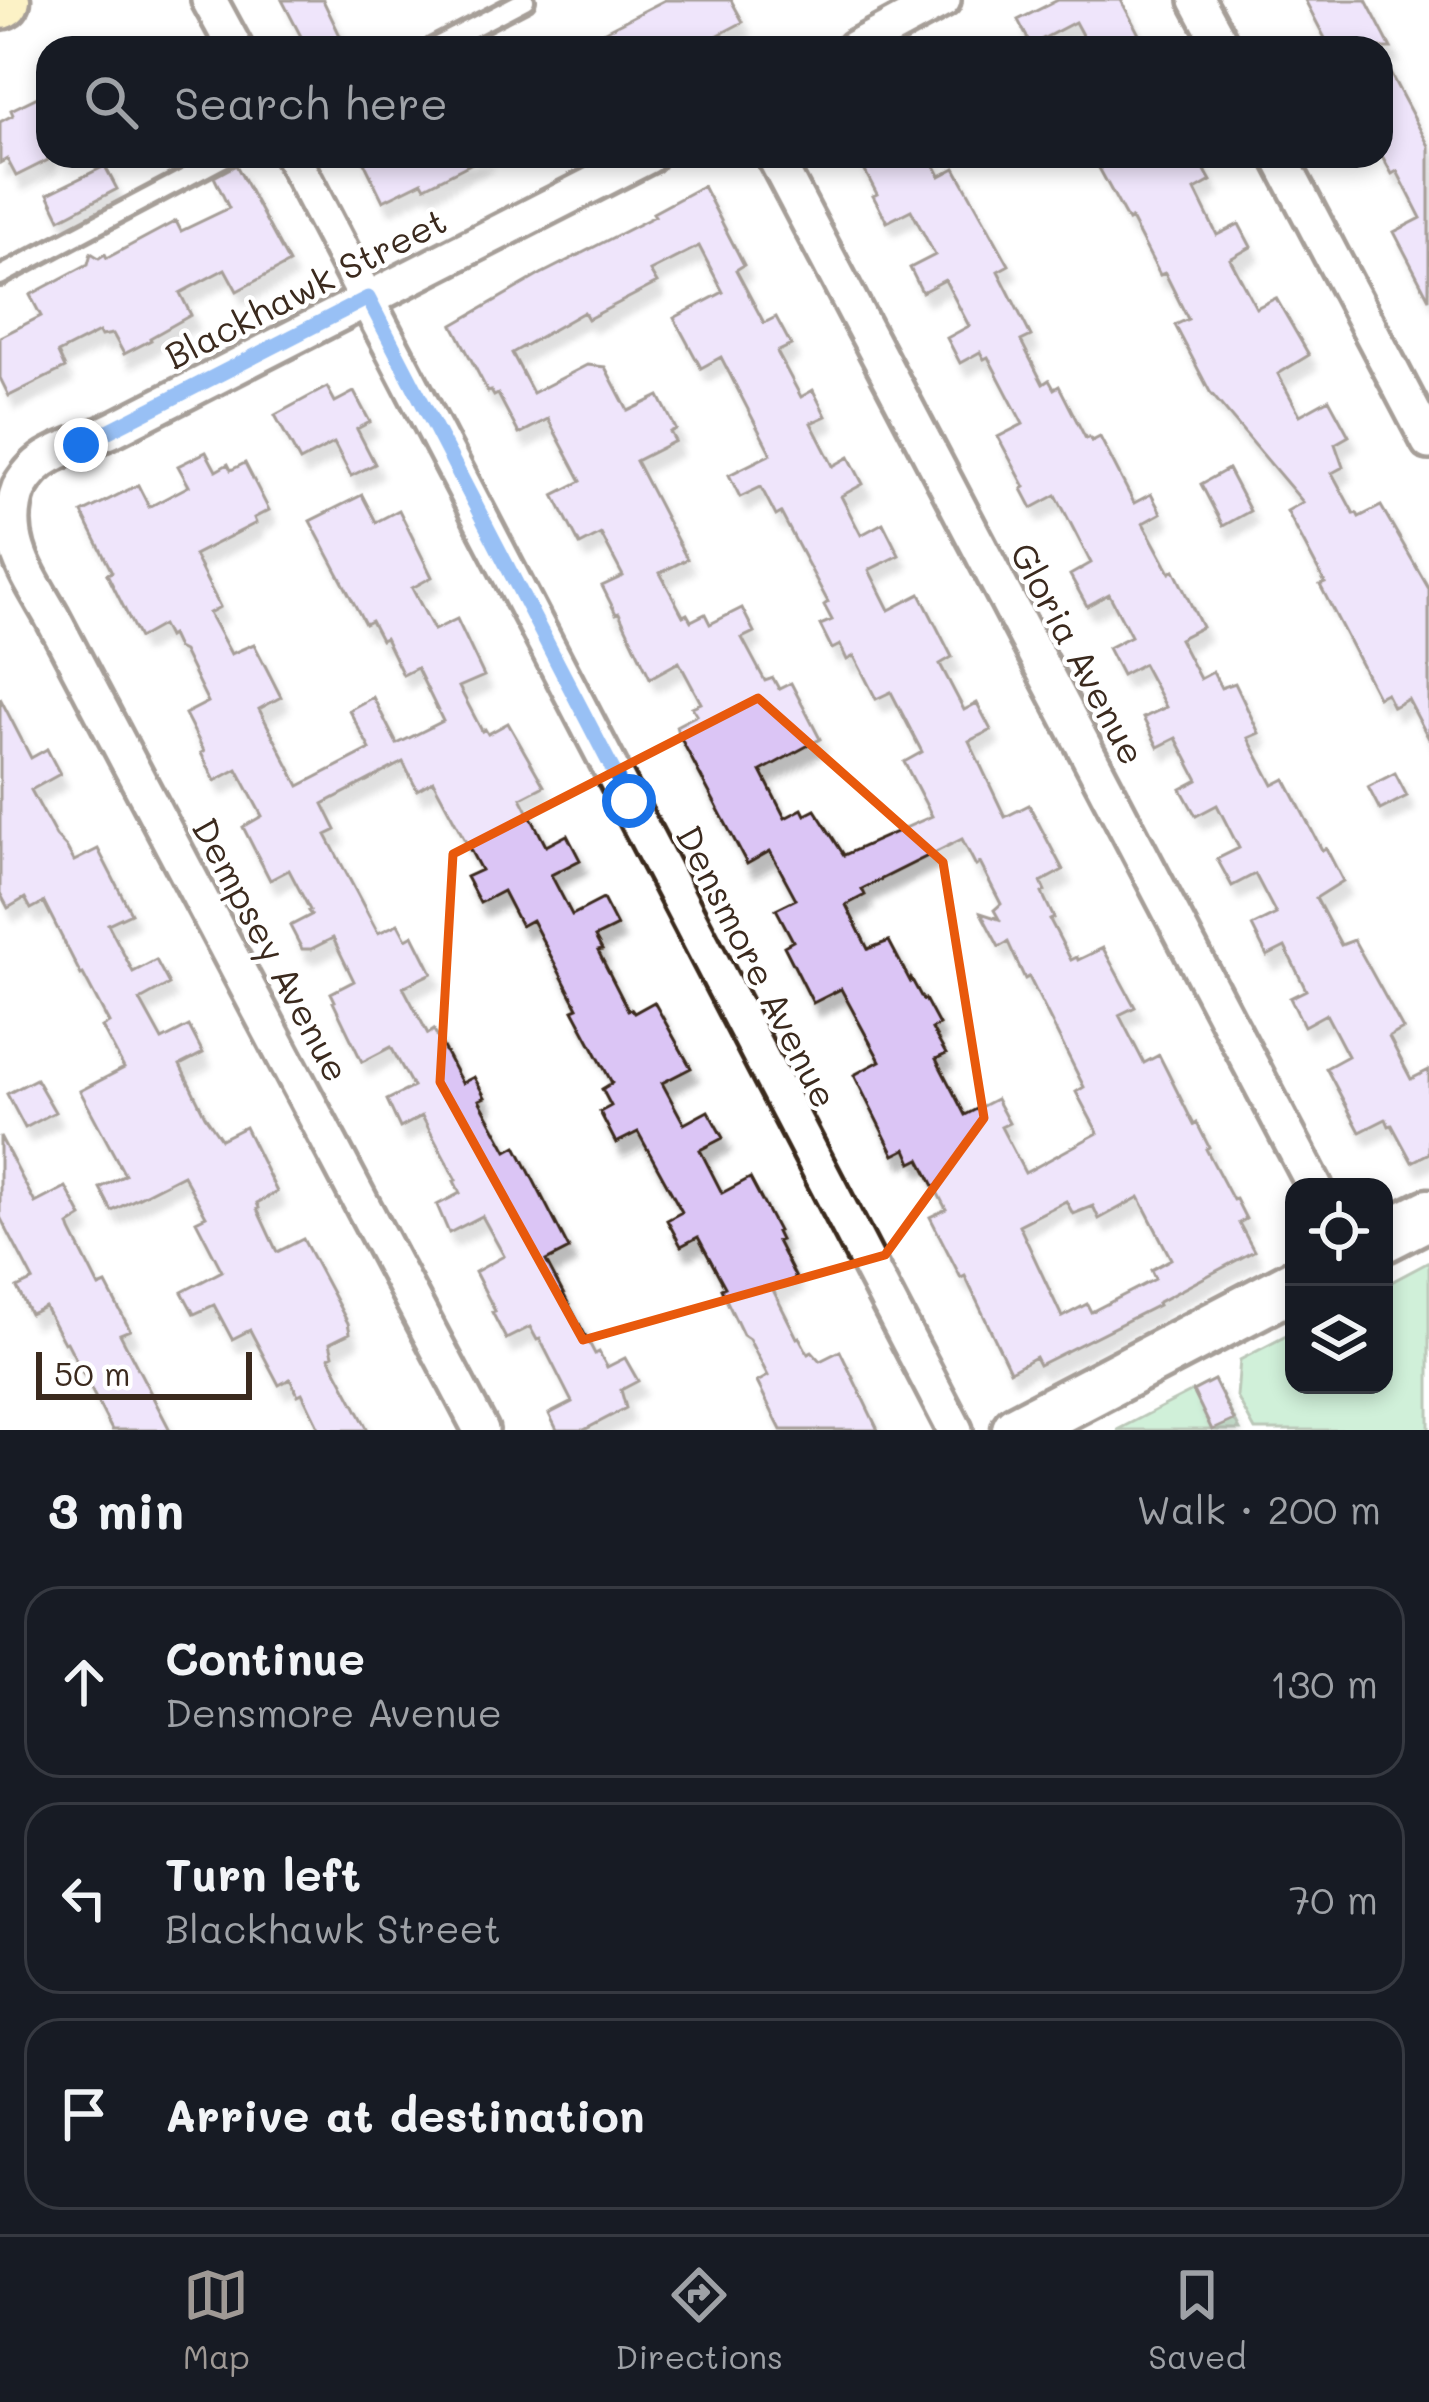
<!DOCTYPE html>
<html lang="en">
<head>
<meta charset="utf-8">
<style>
  :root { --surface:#171b24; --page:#242831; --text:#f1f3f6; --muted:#9ea1a6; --line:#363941; --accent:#9f9995 }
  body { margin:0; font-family:Mali,sans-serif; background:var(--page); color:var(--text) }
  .controls { position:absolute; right:36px; bottom:36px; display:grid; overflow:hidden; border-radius:24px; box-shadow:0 6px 18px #0003 }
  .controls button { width:108px; height:108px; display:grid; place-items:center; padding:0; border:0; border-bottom:3px solid var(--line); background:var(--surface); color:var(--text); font:60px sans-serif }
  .scale { position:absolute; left:36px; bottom:30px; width:216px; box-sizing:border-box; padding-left:12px; border:6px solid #3b2a1e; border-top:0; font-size:33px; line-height:42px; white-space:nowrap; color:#3b2a1e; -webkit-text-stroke:9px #fff; paint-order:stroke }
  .stop { position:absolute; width:36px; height:36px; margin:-27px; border:9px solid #1a73e8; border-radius:50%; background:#fff }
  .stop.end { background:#1a73e8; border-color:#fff; box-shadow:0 3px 12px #0008 }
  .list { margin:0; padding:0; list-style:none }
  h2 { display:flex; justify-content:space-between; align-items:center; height:156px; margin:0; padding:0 48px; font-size:51px }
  h2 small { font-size:39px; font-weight:400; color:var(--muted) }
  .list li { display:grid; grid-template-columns:78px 1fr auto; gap:36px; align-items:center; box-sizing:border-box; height:192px; margin:0 24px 24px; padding:0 24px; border:3px solid var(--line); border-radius:36px }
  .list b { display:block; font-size:45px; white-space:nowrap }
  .list p { margin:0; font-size:39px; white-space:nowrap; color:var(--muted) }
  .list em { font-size:39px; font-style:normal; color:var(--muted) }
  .icon { flex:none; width:66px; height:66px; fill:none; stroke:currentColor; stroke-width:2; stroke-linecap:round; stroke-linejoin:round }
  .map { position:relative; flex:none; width:1429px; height:1430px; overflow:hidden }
  .search { position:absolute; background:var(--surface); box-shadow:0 6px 18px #0003; left:36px; right:36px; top:36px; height:132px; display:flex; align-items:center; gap:30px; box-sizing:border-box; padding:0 42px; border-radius:36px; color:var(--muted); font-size:45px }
  .sheet { height:804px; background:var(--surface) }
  nav { display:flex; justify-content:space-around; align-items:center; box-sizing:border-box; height:168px; border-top:3px solid var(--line); background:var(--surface); font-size:33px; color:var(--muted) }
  nav a { display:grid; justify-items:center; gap:6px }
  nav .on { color:var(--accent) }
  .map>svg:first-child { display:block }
  .green { fill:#97deab; stroke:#698464; stroke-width:3 }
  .building { fill:#dbc5f5; stroke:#3b2a1e; stroke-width:3; fill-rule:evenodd; filter:url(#shadow) }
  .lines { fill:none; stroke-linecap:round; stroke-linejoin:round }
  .lane-casing { stroke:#3b2a1e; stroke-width:26 }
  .street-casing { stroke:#3b2a1e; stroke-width:42 }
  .secondary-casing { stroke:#3b2a1e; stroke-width:57 }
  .primary-casing { stroke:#3b2a1e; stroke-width:63 }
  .lane { stroke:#fff; stroke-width:16 }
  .street { stroke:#fff; stroke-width:33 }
  .secondary { stroke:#fff; stroke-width:48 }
  .primary { stroke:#f8e281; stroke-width:54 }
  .route { stroke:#1a73e8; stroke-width:15 }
  .marked { fill:none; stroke:#e8590c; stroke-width:9; stroke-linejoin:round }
  .labels { text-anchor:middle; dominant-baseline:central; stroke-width:9; stroke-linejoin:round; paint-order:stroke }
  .street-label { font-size:36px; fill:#3b2a1e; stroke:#fff }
</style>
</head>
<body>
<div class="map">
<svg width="1429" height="1430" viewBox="0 0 1429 1430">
  <defs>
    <filter id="shadow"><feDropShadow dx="7" dy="13" stdDeviation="3" flood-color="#0004"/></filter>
  </defs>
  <rect width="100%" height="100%" fill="#fff"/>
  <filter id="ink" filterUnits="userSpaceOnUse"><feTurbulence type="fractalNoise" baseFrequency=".00833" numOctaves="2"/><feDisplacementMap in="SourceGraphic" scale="24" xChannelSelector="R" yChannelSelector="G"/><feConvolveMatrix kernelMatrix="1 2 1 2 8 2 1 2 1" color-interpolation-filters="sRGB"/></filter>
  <g filter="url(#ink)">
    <path class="green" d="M1429 1262V1430H1255L1237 1397 1240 1360 1294 1332V1385H1384V1286Z
      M1214 1380 1240 1430H1117Z"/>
    <path class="building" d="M282 0H323L346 48H307Z
      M665 0H731L743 22 694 48H572Z
      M1058 0H1121L1142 40 1126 48H1089L1075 22 1031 45 1018 20Z
      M1305 0H1366L1391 48H1330Z
      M1381 56 1429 146V299L1394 232 1421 218 1397 171 1392 174 1381 154Z
      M48 92V160L16 176 7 159 0 163V122L13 115 11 110Z
      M361 156H486L425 187 422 182 383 201Z
      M857 156H930L940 176 955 168 1009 265 998 271 1031 336 1021 341 1043 384 1049 380 1054 389 1059 386 1086 439 1089 437 1092 441 1100 437 1134 503 1151 494 1161 513 1143 523 1170 573 1174 570 1202 627 1179 639 1200 679 1213 672 1221 688 1235 683 1259 733 1248 738 1273 785 1285 779 1322 850 1326 848 1343 881 1316 898 1341 945 1354 940 1403 1029 1389 1037 1411 1079 1429 1070V1153L1412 1162 1392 1125 1389 1126 1386 1119 1360 1132 1326 1068 1348 1056 1326 1014 1304 1026 1290 998 1306 990 1285 947 1267 956 1252 926 1276 914 1255 874 1232 886 1217 859 1239 848 1217 805 1196 816 1181 789 1198 780 1176 738 1158 747 1143 718 1166 707 1143 664 1122 675 1108 648 1131 636 1109 594 1087 606 1070 575 1091 563 1056 495 1032 508 1022 489 1025 487 998 437 1023 424 988 357 984 359 980 352 960 363 947 338 969 326 945 280 922 292 910 268 935 255 911 210 887 222 873 196 877 194Z
      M1121 156H1173L1177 165 1197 156 1211 181 1195 190 1217 235 1239 224 1251 247 1230 259 1256 308 1276 298 1309 355 1278 374 1300 415 1329 399 1349 436 1335 444 1343 467 1332 473 1354 514 1357 513 1359 517 1381 506 1429 589V739L1408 699 1393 707 1386 693 1378 697 1320 585 1325 583 1287 511 1303 502 1210 392 1175 325 1188 319 1165 273 1160 275 1131 219 1128 221 1099 168Z
      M236 165 289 263 237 291 225 269 180 293 191 315 150 338 151 340 124 354 113 334 101 336 99 332 58 353 65 368 9 396 0 378V337L41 316 30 295 88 264 91 253 99 258 105 254 107 258 176 221 181 231 229 208 214 177Z
      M105 166 117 189 60 219 48 194Z
      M703 186 744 265 736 270 764 323 776 317 791 345 777 352 801 397 813 390 826 416 811 423 833 466 849 457 863 484 841 496 861 535 883 523 899 555 869 570 889 610 920 594 952 657 940 664 964 710 977 703 991 730 969 741 1005 817 1029 805 1063 870 1041 882 1045 891 1042 893 1054 918 1050 920 1071 960 1077 957 1078 960 1103 948 1135 1007 1119 1015 1144 1063 1159 1055 1194 1125 1197 1123 1209 1147 1206 1149 1233 1200 1236 1199 1246 1219 1239 1223 1254 1251 1157 1303 1158 1305 1039 1365 1035 1357 1010 1371 965 1276 961 1278 930 1217 946 1209 920 1159 912 1163 906 1149 894 1155 854 1075 880 1061 841 989 813 1003 784 946 793 941 776 909 796 899 770 851 747 864 678 733 676 726 697 715 692 707 701 703 679 662 650 678 619 613 616 614 602 586 623 576 601 534 580 545 554 495 581 481 548 419 519 434 498 394 494 396 491 391 488 392 453 325 541 274 655 216 653 213ZM699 246 723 292 674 318 701 368 721 357 771 454 729 475 740 497 761 487 776 516 781 513 828 602 824 605 832 620 820 625 832 649 840 645 847 660 854 656 876 699 891 692 922 752 904 762 932 816 844 855 815 810 805 815 802 809 785 818 761 771 820 739 791 683 779 689 773 678 765 681 742 638 754 632 742 608 710 624 705 614 691 621 687 614 683 616 660 573 687 559 636 461 675 441 670 432 676 429 659 396 628 411 605 367 587 365 533 393 512 353 584 312 588 319 657 283 650 271ZM962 839 976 866 980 863 1001 904 994 910 999 919 981 913 999 947 1008 942 1025 979 1029 977 1084 1087 1076 1092 1098 1133 1025 1173 1001 1127 1009 1123 996 1099 965 1115 936 1059 946 1054 932 1029 939 1025 925 999 923 1000 911 978 910 981 889 941 868 949 846 905 865 895 862 889ZM1139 1197 1171 1259 1151 1270 1155 1279 1091 1312 1087 1304 1062 1317 1019 1225 1066 1201 1073 1214 1093 1206 1099 1219Z
      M327 387 335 402 354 392 370 422 357 429 375 464 351 476 334 443 300 461 275 415Z
      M206 452 216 471 228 464 231 470 245 463 269 510 254 518 256 523 194 555 220 607 209 613 231 654 254 644 281 697 259 709 299 786 370 749 349 710 373 697 397 744 443 721 417 668 403 675 385 638 381 640 371 621 365 624 310 521 362 495 376 522 399 510 432 577 412 588 434 630 457 619 484 676 459 687 482 731 485 729 488 734 508 723 544 786 521 798 546 846 567 835 580 860 551 875 572 915 603 899 617 926 595 937 602 950 598 951 628 1010 631 1009 634 1013 654 1002 691 1068 662 1083 684 1124 708 1111 723 1138 700 1150 722 1193 750 1178 778 1231 776 1232 780 1240 777 1241 796 1278 773 1290 797 1338 799 1337 808 1354 812 1352 820 1361 840 1351 878 1430H781L757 1382 768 1376 749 1339 743 1335 721 1289 725 1287 698 1237 681 1246 667 1220 682 1212 638 1132 616 1143 600 1112 611 1106 602 1089 612 1083 573 1010 578 1008 532 920 521 926 503 891 480 903 466 877 481 870 433 781 417 790 403 762 323 804 336 830 326 835 378 933 398 924 406 939 413 935 432 973 403 987 428 1034 434 1030 462 1083 474 1077 485 1097 479 1100 507 1151 516 1146 569 1249 546 1261 595 1354 599 1352 607 1367 625 1358 638 1381 621 1390 626 1408 584 1430H557L549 1414 572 1402 540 1339 537 1340 530 1327 506 1339 492 1312 495 1311 475 1272 504 1256 482 1216 449 1233 437 1205 460 1193 454 1181 456 1180 422 1116 400 1128 387 1100 413 1087 391 1047 362 1062 333 1002 335 1001 331 993 354 981 333 938 311 949H302L290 926 311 915 308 911 310 910 289 870 270 880 243 827 262 816 237 769 215 781 201 753 204 751 185 714 208 702 183 651 177 648 171 635 168 637 162 625 139 638 107 574 112 572 82 513 138 485 149 507 189 486 178 466Z
      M1228 469 1250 511 1223 526 1201 484Z
      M0 698 31 758 47 749 60 774 31 790 56 836 67 848 74 861 98 849 131 913 108 924 133 972 156 960 169 984 140 1000 162 1040 189 1026 203 1053 180 1065 205 1116 221 1139 245 1127 277 1192 257 1203 259 1208 257 1209 277 1252 303 1239 348 1323 350 1333 330 1343 333 1355 329 1357 368 1430H320L302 1393 298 1395 290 1379 279 1385 250 1330 232 1339 214 1305 194 1314 182 1292 222 1271 196 1221 206 1216 183 1175 112 1211 100 1188 125 1175 80 1091 124 1068 102 1027 109 1023 83 974 81 975 44 902 31 909 25 898 8 908 0 893Z
      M1395 773 1407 796 1380 810 1368 787Z
      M36 1079 55 1112 25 1128 7 1094Z
      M0 1136 35 1203 66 1187 82 1217 69 1225 71 1231 99 1287 106 1284 130 1330 120 1334 170 1430H112L67 1342 64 1343 45 1307 30 1314 17 1288 33 1280 0 1217Z
      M1214 1380 1234 1420 1212 1430 1193 1391Z"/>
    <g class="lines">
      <defs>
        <path id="lane" d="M433 48 525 0
          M0 276 227 156"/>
        <path id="street" d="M209 0 235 48
          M1197 0 1223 48
          M854 48 943 0
          M292 156 955 1430
          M774 156 1315 1187
          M1279 156 1429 442
          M481 1430 52 617C28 575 0 537 19 488 27 474 38 462 52 455 70 445 94 439 114 429L648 156"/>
        <path id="secondary" d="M1384 1237 1429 1214
          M1017 1430 1294 1285"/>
        <path id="primary" d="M0 1 2 0"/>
      </defs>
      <use href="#lane" class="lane-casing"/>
      <use href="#street" class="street-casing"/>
      <use href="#secondary" class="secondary-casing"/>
      <use href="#primary" class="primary-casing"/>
      <use href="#lane" class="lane"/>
      <use href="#street" class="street"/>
      <use href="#secondary" class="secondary"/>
      <use href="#primary" class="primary"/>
    </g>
  </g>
  <g class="lines" filter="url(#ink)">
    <path class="route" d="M81 445 368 298 629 801"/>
  </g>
  <path d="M0 0H1429V1430H0ZM758 698 943 862 984 1118 885 1255 583 1340 440 1082 453 854Z" fill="#fff" fill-opacity=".55" fill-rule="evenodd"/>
  <path class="marked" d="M758 698 943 862 984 1118 885 1255 583 1340 440 1082 453 854Z"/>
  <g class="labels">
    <g class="street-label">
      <text transform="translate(305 287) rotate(-27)">Blackhawk Street</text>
      <text transform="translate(1079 653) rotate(62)">Gloria Avenue</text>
      <text transform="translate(272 949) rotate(62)">Dempsey Avenue</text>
      <text transform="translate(758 966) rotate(63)">Densmore Avenue</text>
    </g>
  </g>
</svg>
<div class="controls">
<button><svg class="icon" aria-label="locate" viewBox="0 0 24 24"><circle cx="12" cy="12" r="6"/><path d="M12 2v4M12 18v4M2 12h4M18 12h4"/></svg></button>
<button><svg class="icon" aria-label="layers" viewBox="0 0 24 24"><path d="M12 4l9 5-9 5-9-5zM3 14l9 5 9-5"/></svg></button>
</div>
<div class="scale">50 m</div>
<div class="stop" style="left:629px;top:801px"></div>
<div class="stop end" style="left:81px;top:445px"></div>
<div class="search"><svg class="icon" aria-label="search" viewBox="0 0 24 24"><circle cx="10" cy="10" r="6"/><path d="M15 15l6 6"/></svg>Search here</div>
</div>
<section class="sheet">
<h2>3 min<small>Walk · 200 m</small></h2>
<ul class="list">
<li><svg class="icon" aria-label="ahead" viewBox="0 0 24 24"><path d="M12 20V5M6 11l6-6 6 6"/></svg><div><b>Continue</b><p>Densmore Avenue</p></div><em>130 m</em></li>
<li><svg class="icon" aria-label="left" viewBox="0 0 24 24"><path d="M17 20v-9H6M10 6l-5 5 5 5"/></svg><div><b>Turn left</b><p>Blackhawk Street</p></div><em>70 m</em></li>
<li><svg class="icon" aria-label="arrive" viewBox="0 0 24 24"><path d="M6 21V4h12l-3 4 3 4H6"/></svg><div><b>Arrive at destination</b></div></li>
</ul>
</section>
<nav>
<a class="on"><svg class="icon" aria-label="map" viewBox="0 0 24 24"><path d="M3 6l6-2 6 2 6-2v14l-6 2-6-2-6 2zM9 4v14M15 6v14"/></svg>Map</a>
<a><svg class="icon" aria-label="directions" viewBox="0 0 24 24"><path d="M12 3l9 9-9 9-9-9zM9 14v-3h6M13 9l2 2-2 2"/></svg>Directions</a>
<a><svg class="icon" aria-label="saved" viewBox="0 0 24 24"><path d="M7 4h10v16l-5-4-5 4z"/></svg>Saved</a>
</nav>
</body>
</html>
